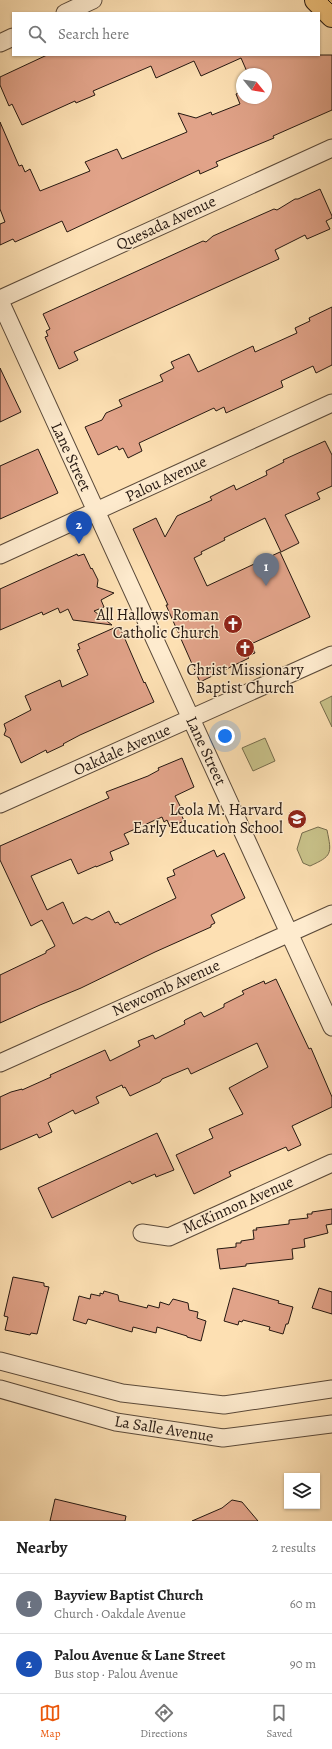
<!DOCTYPE html>
<html lang="en">
<head>
<meta charset="utf-8">
<style>
  :root { --surface:#fff; --page:#f2f2f2; --text:#222; --muted:#767676; --line:#e0e0e0; --accent:#ea580c }
  body { margin:0; font-family:Alegreya,serif; background:var(--page); color:var(--text) }
  .controls { position:absolute; right:12px; bottom:12px; display:grid; overflow:hidden; border-radius:0px; box-shadow:0 1px 3px #0004 }
  .controls button { width:36px; height:36px; display:grid; place-items:center; padding:0; border:0; border-bottom:1px solid var(--line); background:var(--surface); color:var(--text); font:20px sans-serif }
  .compass { position:absolute; left:236px; top:68px; width:36px; height:36px; border-radius:50%; background:var(--surface); box-shadow:0 1px 3px #0004; rotate:120deg }
  .you { position:absolute; left:225px; top:736px; width:14px; height:14px; margin:-10px; border:3px solid #fff; border-radius:50%; background:#1a73e8; box-shadow:0 0 0 6px #1a73e833 }
  .badge { display:grid; place-items:center; width:26px; height:26px; border-radius:50%; background:var(--accent); color:#fff; font-size:13px; font-weight:700 }
  .pin { position:absolute; translate:-50% -33px; filter:drop-shadow(0 1px 2px #0008) }
  .pin::after { content:''; position:absolute; top:21px; width:14px; height:12px; background:inherit; clip-path:polygon(0 0,100% 0,50% 100%) }
  .list { margin:0; padding:0; list-style:none }
  h2 { display:flex; justify-content:space-between; align-items:center; height:52px; margin:0; padding:0 16px; font-size:17px }
  h2 small { font-size:13px; font-weight:400; color:var(--muted) }
  .list li { display:grid; grid-template-columns:26px 1fr auto; gap:12px; align-items:center; box-sizing:border-box; height:60px; padding:0 16px; border-top:1px solid var(--line) }
  .list b { display:block; font-size:15px; white-space:nowrap }
  .list p { margin:0; font-size:13px; white-space:nowrap; color:var(--muted) }
  .list em { font-size:13px; font-style:normal; color:var(--muted) }
  .icon { flex:none; width:22px; height:22px; fill:none; stroke:currentColor; stroke-width:2; stroke-linecap:round; stroke-linejoin:round }
  .map { position:relative; flex:none; width:332px; height:1521px; overflow:hidden }
  .search { position:absolute; background:var(--surface); box-shadow:0 1px 3px #0004; left:12px; right:12px; top:12px; height:44px; display:flex; align-items:center; gap:10px; box-sizing:border-box; padding:0 14px; border-radius:0px; color:var(--muted); font-size:15px }
  .sheet { height:172px; background:var(--surface) }
  nav { display:flex; justify-content:space-around; align-items:center; box-sizing:border-box; height:56px; border-top:1px solid var(--line); background:var(--surface); font-size:11px; color:var(--muted) }
  nav a { display:grid; justify-items:center; gap:2px }
  nav .on { color:var(--accent) }
  .map>svg:first-child { display:block }
  .green { fill:#c7c088; stroke:#766c4c }
  .building { fill:#e1a389; stroke:#251811 }
  .lines { fill:none; stroke-linecap:round; stroke-linejoin:round }
  .minor-casing { stroke:#5b4a3a; stroke-width:19 }
  .primary-casing { stroke:#251811; stroke-width:24 }
  .minor { stroke:#feebce; stroke-width:17 }
  .primary { stroke:#eec07a; stroke-width:22 }
  .tram { stroke:#251811; stroke-width:1 }
  .labels { text-anchor:middle; dominant-baseline:central; stroke-width:3; stroke-linejoin:round; paint-order:stroke }
  .street-label { font-size:16px; fill:#251811; stroke:#feebce }
  .poi-label { font-size:16px; fill:#251811; stroke:#feebce; text-anchor:end }
</style>
</head>
<body>
<div class="map">
<svg width="332" height="1521" viewBox="0 0 332 1521">
  <rect width="100%" height="100%" fill="#fde0b3"/>
  <filter id="stains"><feTurbulence type="fractalNoise" baseFrequency=".005" numOctaves="4"/><feColorMatrix values="0 0 0 0 .2 0 0 0 0 .09 0 0 0 0 .02 0 0 0 .5 -.17"/></filter>
  <radialGradient id="worn" r=".72"><stop offset=".6" stop-color="#630" stop-opacity="0"/><stop offset="1" stop-color="#630" stop-opacity=".3"/></radialGradient>
  <path class="green" d="M332 696V727L320 702Z
    M265 738 275 761 253 771 242 748Z
    M318 827 327 830C332 854 332 856 310 866L303 863 297 849 302 833Z"/>
  <path class="building" d="M47 55H332V110L273 136 274 138 216 162 218 166 200 174 199 170 67 232 62 221 15 242 13 239 0 245V224L5 222 0 209V122L19 166 22 165 25 172 30 169 40 191 90 171 85 162 117 149 122 159 187 132 178 113 196 118 211 112 212 115 240 104 236 94 242 91V98H266V74H248L241 58 201 76 194 61 156 78 151 66 93 91 95 95 76 103 75 101 22 125 12 104 9 106 0 85V77Z
    M320 189 332 216V218L326 221 330 229 307 239 305 235 275 250 279 259 74 352 78 360 59 369 45 337 48 336 46 331 50 329 43 314 203 241 206 242 213 236 274 209 277 210 295 199H298Z
    M332 307V365L316 373 313 366 281 381 283 387 226 413 224 407 216 411 214 408 139 443 142 451 128 458 123 448 119 450 117 446 98 455 85 427 102 420 106 413 122 406 119 400 163 381 160 375 174 368 171 362 189 354 198 372 253 346 255 352 297 333 295 328 310 321 309 318Z
    M0 368 21 412 0 422Z
    M325 441 332 455V486L317 493 320 499 285 515 299 543 281 552 265 518 224 538 225 540 201 552 202 554 194 558 207 586 280 552 310 617 251 644 255 653 247 656 249 658 200 682 166 605H168L133 529 156 518 165 537 177 516 212 500 210 497 234 485 236 490 267 475 266 471 284 462 283 460Z
    M38 449 58 493 0 519V466Z
    M77 554 78 556 84 554 91 569 92 568 98 580 97 587 114 593 101 600 104 607 94 611 112 625 73 620 68 609 60 613 58 608 43 615 42 612 0 630V589Z
    M116 627 122 632 144 683 145 682 154 702 80 735 63 744 64 745 47 753 46 750 21 763 10 738 4 735 6 730 4 724 31 710 25 696 60 680 62 687 88 675 77 650 80 649 78 644Z
    M182 758 194 787 175 796 181 808 179 809 184 821 170 827 167 820 164 822 162 817 124 834 129 844 110 852 113 860 96 867V866L78 874 71 859 31 876 47 910 63 902 73 924 86 917 92 920 109 911 115 923 118 922 120 925 176 898 167 878 175 875 173 870 214 850 217 857 224 853 245 898 211 915 215 923 211 925V927L155 952 81 988 40 1005 0 1023V975L46 953V951L55 946 42 920 31 926 0 860V846L109 798 106 792 148 776 159 770 158 768Z
    M276 979 309 1049 311 1048 332 1097V1107L292 1126 301 1145 288 1151 286 1147 229 1172 231 1176 194 1194 176 1155 213 1138 209 1129 243 1114 229 1088 268 1067 257 1043 191 1074 188 1068 162 1079 160 1082 130 1096 125 1087 123 1088 122 1085 96 1097 99 1103 75 1114 73 1110 48 1123 52 1132 39 1138 37 1134 0 1150V1097L11 1092 22 1089V1090L51 1077 50 1075 105 1050 110 1061 140 1046 138 1041 153 1035 155 1039 185 1024 184 1021 185 1020 201 1012 204 1017 224 1007V1004L244 994 242 991 264 981 265 984Z
    M157 1133 174 1170 156 1177 155 1174 132 1184 130 1181 52 1218 38 1188Z
    M332 1209V1224L326 1225 328 1233 304 1239 305 1247 292 1249 293 1259 246 1264V1266L220 1269 217 1249 236 1247V1243H241V1241L254 1239 253 1230H257L256 1228 289 1224V1220L308 1218 307 1214H312V1212Z
    M13 1277 44 1283V1286L49 1287 37 1334 31 1333 30 1335 5 1330 8 1317 4 1316Z
    M233 1288 279 1301 278 1303 293 1307 288 1324H286L283 1334 269 1330 270 1327 243 1320 242 1322 239 1321 238 1325 224 1321Z
    M319 1288 332 1292V1314L312 1308Z
    M104 1291 118 1295 119 1301 147 1308 148 1305 159 1308 160 1302 169 1305 173 1299 188 1303 189 1310 198 1312 197 1318 206 1321 201 1341 187 1337V1336L157 1327 156 1333 133 1327 132 1332 88 1319 86 1324 73 1320 79 1296 90 1299 91 1294 100 1296V1293L103 1294Z
    M55 1499 126 1516 125 1521H50Z
    M232 1500 242 1502 258 1521H192L222 1508Z"/>
  <g class="lines">
    <defs>
      <path id="minor" d="M65 13 93 0
        M0 43 13 37
        M0 299 332 148
        M0 301 332 1027
        M0 555 332 403
        M0 804 332 655
        M0 1063 332 914
        M142 1233 169 1237 332 1163
        M0 1361 122 1393 224 1405 332 1389
        M0 1389 116 1422 223 1438 332 1424"/>
      <path id="primary" d="M316 0 332 16"/>
    </defs>
    <use href="#minor" class="minor-casing"/>
    <use href="#primary" class="primary-casing"/>
    <use href="#minor" class="minor"/>
    <use href="#primary" class="primary"/>
    <path class="tram" d="M328 0 332 4"/>
  </g>
  <defs>
    <symbol id="church-disc" viewBox="-11 -11 22 22"><circle r="9.5" fill="#8f2418" stroke="#feebce"/><path d="M-1.2-6h2.4v3.5h3.3v2.4h-3.3V6h-2.4V-.1h-3.3v-2.4h3.3Z" fill="#fff"/></symbol>
    <symbol id="school-disc" viewBox="-11 -11 22 22"><circle r="9.5" fill="#8f2418" stroke="#feebce"/><path d="M0-5L7-2L0 1L-7-2ZM-4 1L0 2.5L4 1V4Q0 6-4 4Z" fill="#fff"/></symbol>
  </defs>
  <g fill-rule="evenodd">
    <use href="#church-disc" x="222" y="613" width="22" height="22"/>
    <use href="#church-disc" x="234" y="637" width="22" height="22"/>
    <use href="#school-disc" x="286" y="808" width="22" height="22"/>
  </g>
  <g class="labels">
    <g class="street-label">
      <text transform="translate(166 223) rotate(-25)">Quesada Avenue</text>
      <text transform="translate(71 457) rotate(65)">Lane Street</text>
      <text transform="translate(166 479) rotate(-25)">Palou Avenue</text>
      <text transform="translate(122 750) rotate(-24)">Oakdale Avenue</text>
      <text transform="translate(206 751) rotate(65)">Lane Street</text>
      <text transform="translate(166 988) rotate(-24)">Newcomb Avenue</text>
      <text transform="translate(238 1205) rotate(-24)">McKinnon Avenue</text>
      <text transform="translate(164 1429) rotate(9)">La Salle Avenue</text>
    </g>
    <g class="poi-label">
      <text x="219" y="615">All Hallows Roman<tspan x="219" dy="18">Catholic Church</tspan></text>
      <text x="245" y="670" text-anchor="middle">Christ Missionary<tspan x="245" dy="18">Baptist Church</tspan></text>
      <text x="283" y="810">Leola M. Harvard<tspan x="283" dy="18">Early Education School</tspan></text>
    </g>
  </g>
  <rect width="100%" height="100%" filter="url(#stains)"/>
  <rect width="100%" height="100%" fill="url(#worn)"/>
</svg>
<div class="controls">
<button><svg class="icon" aria-label="layers" viewBox="0 0 24 24"><path d="M12 4l9 5-9 5-9-5zM3 14l9 5 9-5"/></svg></button>
</div>
<svg class="compass" viewBox="-18 -18 36 36"><path d="M0-13l5 13h-10z" fill="#e53935"/><path d="M0 13l5-13h-10z" fill="#767676"/></svg>
<div class="you"></div>
<div class="pin badge" style="left:266px;top:586px;background:#6b7280">1</div>
<div class="pin badge" style="left:79px;top:544px;background:#1a4fb4">2</div>
<div class="search"><svg class="icon" aria-label="search" viewBox="0 0 24 24"><circle cx="10" cy="10" r="6"/><path d="M15 15l6 6"/></svg>Search here</div>
</div>
<section class="sheet">
<h2>Nearby<small>2 results</small></h2>
<ul class="list">
<li><span class="badge" style="background:#6b7280">1</span><div><b>Bayview Baptist Church</b><p>Church · Oakdale Avenue</p></div><em>60 m</em></li>
<li><span class="badge" style="background:#1a4fb4">2</span><div><b>Palou Avenue &amp; Lane Street</b><p>Bus stop · Palou Avenue</p></div><em>90 m</em></li>
</ul>
</section>
<nav>
<a class="on"><svg class="icon" aria-label="map" viewBox="0 0 24 24"><path d="M3 6l6-2 6 2 6-2v14l-6 2-6-2-6 2zM9 4v14M15 6v14"/></svg>Map</a>
<a><svg class="icon" aria-label="directions" viewBox="0 0 24 24"><path d="M12 3l9 9-9 9-9-9zM9 14v-3h6M13 9l2 2-2 2"/></svg>Directions</a>
<a><svg class="icon" aria-label="saved" viewBox="0 0 24 24"><path d="M7 4h10v16l-5-4-5 4z"/></svg>Saved</a>
</nav>
</body>
</html>
